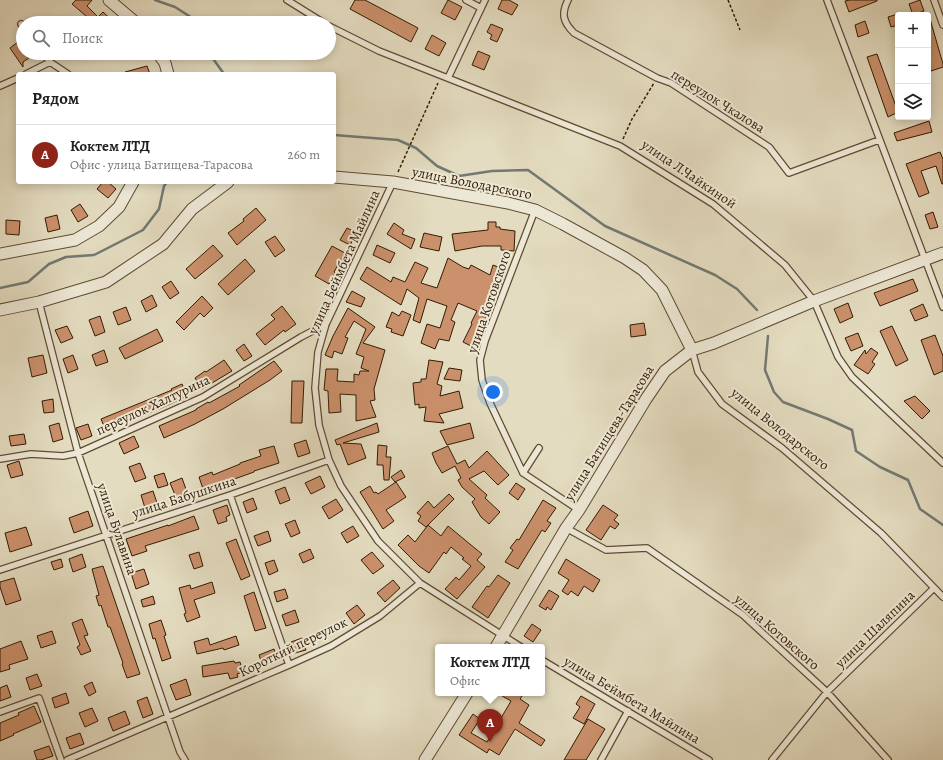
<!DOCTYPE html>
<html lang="ru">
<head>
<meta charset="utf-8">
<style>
  :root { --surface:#fff; --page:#f6f6f6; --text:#222; --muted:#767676; --line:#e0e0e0; --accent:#8f2418 }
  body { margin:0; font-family:Alegreya,serif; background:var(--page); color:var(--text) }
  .controls { position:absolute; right:12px; top:12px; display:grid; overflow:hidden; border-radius:4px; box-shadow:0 2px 10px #0003 }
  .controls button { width:36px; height:36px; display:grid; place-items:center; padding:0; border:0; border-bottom:1px solid var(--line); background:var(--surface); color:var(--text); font:20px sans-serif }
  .you { position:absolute; left:493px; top:392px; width:14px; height:14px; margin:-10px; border:3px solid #fff; border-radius:50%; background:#1a73e8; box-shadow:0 0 0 6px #1a73e833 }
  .badge { display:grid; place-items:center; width:26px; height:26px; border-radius:50%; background:var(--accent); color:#fff; font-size:13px; font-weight:700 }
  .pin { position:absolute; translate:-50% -33px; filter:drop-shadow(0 1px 2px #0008) }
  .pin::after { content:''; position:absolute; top:21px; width:14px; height:12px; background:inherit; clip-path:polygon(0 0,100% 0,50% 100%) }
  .popup { position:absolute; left:435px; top:644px; width:110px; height:52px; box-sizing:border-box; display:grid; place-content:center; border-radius:4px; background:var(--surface); filter:drop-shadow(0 1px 3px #0005); font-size:13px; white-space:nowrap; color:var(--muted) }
  .popup b { font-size:15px; color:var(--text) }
  .popup::after { content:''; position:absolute; left:50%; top:100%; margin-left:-8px; border:8px solid transparent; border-top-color:var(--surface) }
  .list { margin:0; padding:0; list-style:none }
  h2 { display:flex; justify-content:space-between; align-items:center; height:52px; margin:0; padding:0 16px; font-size:17px }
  h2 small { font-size:13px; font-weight:400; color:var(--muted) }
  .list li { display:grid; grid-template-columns:26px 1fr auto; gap:12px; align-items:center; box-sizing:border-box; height:60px; padding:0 16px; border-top:1px solid var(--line) }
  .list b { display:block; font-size:15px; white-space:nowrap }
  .list p { margin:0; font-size:13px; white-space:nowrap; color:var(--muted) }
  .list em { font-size:13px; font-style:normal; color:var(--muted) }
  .icon { flex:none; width:22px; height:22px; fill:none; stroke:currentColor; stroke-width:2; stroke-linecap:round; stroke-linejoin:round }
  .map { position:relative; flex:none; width:943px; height:760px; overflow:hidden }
  .search { position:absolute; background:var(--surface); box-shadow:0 2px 10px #0003; left:16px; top:16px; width:320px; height:44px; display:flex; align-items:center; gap:10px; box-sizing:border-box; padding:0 14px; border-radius:22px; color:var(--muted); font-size:15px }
  .panel { position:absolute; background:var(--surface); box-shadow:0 2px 10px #0003; left:16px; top:72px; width:320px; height:112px; border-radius:4px }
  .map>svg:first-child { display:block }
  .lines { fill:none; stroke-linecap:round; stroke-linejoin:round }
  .stream { stroke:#727973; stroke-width:2.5 }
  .building { fill:#cb916c; stroke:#331b02 }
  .lane-casing { stroke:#5f4b32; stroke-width:8 }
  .street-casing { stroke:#5f4b32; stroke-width:13 }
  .path { stroke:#331b02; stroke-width:1.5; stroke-dasharray:3 2; stroke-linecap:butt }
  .lane { stroke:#ede8d6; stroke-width:5.5 }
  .street { stroke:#ede8d6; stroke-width:11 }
  .labels { text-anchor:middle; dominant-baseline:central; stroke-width:4; stroke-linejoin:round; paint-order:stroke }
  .street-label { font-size:14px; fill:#331b02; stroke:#ede8d6 }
</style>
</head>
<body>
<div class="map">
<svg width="943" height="760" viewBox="0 0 943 760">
  <rect width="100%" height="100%" fill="#e4dcc0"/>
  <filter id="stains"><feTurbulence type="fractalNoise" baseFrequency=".005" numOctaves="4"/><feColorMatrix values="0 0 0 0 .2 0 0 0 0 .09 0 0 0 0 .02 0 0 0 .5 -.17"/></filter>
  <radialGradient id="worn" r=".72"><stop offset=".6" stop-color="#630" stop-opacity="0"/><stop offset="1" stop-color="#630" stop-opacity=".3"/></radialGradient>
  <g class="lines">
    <path class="stream" d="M155 0 175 7 200 23
      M213 53 214 60 224 74
      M334 135 398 140 416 148 437 166 459 176 492 171 528 170 605 226 715 275 737 289 757 310
      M0 288 28 282 49 264 66 257 94 255 143 230 159 209 164 186 167 182
      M768 336 765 370 774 392 783 402 828 419 852 430 856 451 880 467 908 480 920 509 943 525"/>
  </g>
  <path class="building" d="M76 0H92L87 6 98 17 103 12 115 23H92L93 22 72 4Z
    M355 0H365L418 28 411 42 350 9Z
    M448 0 462 7 455 20 441 13Z
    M502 0H509L518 5 512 15 498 9Z
    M850 0H877V1L849 12 845 1Z
    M920 0 924 11 913 15 909 4Z
    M898 14V25L891 27 888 17Z
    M928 19H930L943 64V67L931 71 930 66 928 67Z
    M865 21 869 33 858 37 855 25Z
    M491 24 503 29 497 42 490 39 492 35 487 32Z
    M432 35 446 43 439 56 425 49Z
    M23 38V53H36L23 62V67L10 48Z
    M478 51 490 56 484 70 472 65Z
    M877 54 898 112 888 117 867 57Z
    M147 66 150 74H126L125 72Z
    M929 121 932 132 897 141 894 133Z
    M940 152 943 159V184H942L936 166 921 171 929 193 919 197 906 164Z
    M103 182H108L116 189 108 198 97 189Z
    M80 204 88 216 78 222 71 210Z
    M256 208 266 220 237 245 228 233 244 221 243 219Z
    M933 212 938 227 930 229 925 215Z
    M57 215 60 229 48 232 45 218Z
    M6 220 20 221 19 235 6 234Z
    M488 222H496V227H500V229L515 231 514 251 501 250V246H482L455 251 452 234 488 230Z
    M394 223 404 230 402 234 415 239 411 249 387 234Z
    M347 228 357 233 350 245 340 240Z
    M424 233 442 237 439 251 420 247Z
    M275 236 285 250 275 257 265 242Z
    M213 245 223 256 195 279 186 269Z
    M377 245 395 253 390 263 373 255Z
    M332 246 345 253 334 272 336 273 329 284 315 276Z
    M448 258 463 267 469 269 471 265 490 275 493 265 506 270 502 282 480 331 481 332 473 347 463 342 472 324 471 323 477 311 458 303 451 320 455 322 449 341 439 339 435 349 421 343 427 324 440 328 447 306 427 299 420 323 413 320 419 298 407 289 401 305 360 279 367 267 391 282 393 277 405 282 415 262 428 268 421 283 437 288Z
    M245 259 255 271 228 295 218 284Z
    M913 279 918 291 880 306 874 293Z
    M171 281 179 293 170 299 162 287Z
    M352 291 365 298 361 307 346 302Z
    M152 295 157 306 146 312 141 301Z
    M202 296 213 308 204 317 200 313 184 330 176 322Z
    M848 303 853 317 840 323 834 309Z
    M923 304 928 316 915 321 910 310Z
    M282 306 296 324 285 332 284 330 265 345 256 334 275 319 271 315Z
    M126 307 131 320 118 325 113 312Z
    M348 308 375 327 363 343 385 350 374 389 375 400 370 401 376 417 356 421V395L340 394 341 412 329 413 328 391 324 390 326 369H338L337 381 354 382V374L359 375 360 371H369L361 368 364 357 356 354 366 329 354 321 345 337 348 338 342 354 334 351 332 358 325 355 333 336Z
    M402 311 411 315 403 336 391 332 392 329 386 327 392 312 399 316Z
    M100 316 105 332 95 336 89 320Z
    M644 323 646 335 631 337 630 325Z
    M67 326 73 338 61 343 55 330Z
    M892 326 908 360 896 366 880 331Z
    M157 329 163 341 125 359 119 348Z
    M858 333 863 346 851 351 845 338Z
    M935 335 943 356V371L934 375 921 340Z
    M244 344 252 356 244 361 236 350Z
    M871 348 878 353 872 362 875 364 868 374 854 365 865 350 866 354Z
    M104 350 108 362 96 366 92 355Z
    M43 355 47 373 32 377 28 358Z
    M73 355 78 369 68 373 63 359Z
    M224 360 232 371 202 389 195 378 205 371 206 372Z
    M429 360 443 362 437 384 442 386 440 396 459 391 463 408 439 414 444 423 424 421 426 407 419 408V404L415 405 413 383 421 382V379H426Z
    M274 361 282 371 270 380 223 409 195 424 164 438 159 426 196 410V409L208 402 209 403 240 386 239 385Z
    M449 368 462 370 460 381 444 379Z
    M292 381H304L302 423H291Z
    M182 384 187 396 166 406 106 431 101 419 172 390 171 389Z
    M915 396 930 411 922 419 904 401Z
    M53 399 54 412 44 413 42 401Z
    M59 423 63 439 53 442 49 426Z
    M377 423 379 432 343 443 361 444 366 458 348 465 340 444 337 445 335 440Z
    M470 423 474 438 447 445 440 431Z
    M88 424 92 436 81 440 76 428Z
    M24 434 26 444 11 446 9 436Z
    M134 436 139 447 124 454 119 443Z
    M306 440 310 453 298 457 294 444Z
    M378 445 387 446 386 457H391L389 480H384L383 465H377Z
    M274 446 279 463 254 471V472L226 482 225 480 203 489 199 477 212 472 213 475 240 464V463L261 456 259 450Z
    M448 446 457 464 465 460 469 468 487 451 509 475 498 485 484 471 469 479 487 495 485 498 500 512 489 524 481 517 472 502 475 499 462 487 458 480 461 478 455 466 442 473 436 463 432 453Z
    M19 461 23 475 11 478 7 465Z
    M140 463 146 478 135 482 129 467Z
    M401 470 405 477 395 482 391 477Z
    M164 473 168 485 158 488 154 476Z
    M320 476 325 487 311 494 305 483Z
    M182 478 187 492 176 497 170 483Z
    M396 482 406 497 386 510 394 521 383 529 360 492 370 486 374 493 376 492 378 494Z
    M516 483 525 489 518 500 509 493Z
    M285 487 290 500 280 504 275 491Z
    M153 491 157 503 145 508 141 495Z
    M449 494 454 499 426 527 418 521 421 516 417 513 428 501 434 508Z
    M253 498 257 509 247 513 243 502Z
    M336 499 343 510 329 519 322 507Z
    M543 500 556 508 547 521 551 523 545 532 542 530 518 569 505 562 513 550 510 548 517 539 519 540Z
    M227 505 230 515 226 517 227 521 218 524 213 510Z
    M603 505 618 515 614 520 619 524 615 529 610 526 601 540 586 530Z
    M88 511 93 526 74 533 69 518Z
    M194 516 199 529 145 546 147 551 132 556 126 539 168 525V526Z
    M295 520 300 533 291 537 285 524Z
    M428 525 441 536 448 526 482 554 477 560 485 567 457 599 445 589 456 577 459 580 471 566 462 559 464 558 451 547 446 554 444 552 429 573 419 566 398 545 408 535 415 542Z
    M353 526 359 536 347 543 341 533Z
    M26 527 32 545 10 552 5 533Z
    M268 531 271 541 258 546 254 536Z
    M236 539 250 576 241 580 226 543Z
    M310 549 314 558 303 563 299 554Z
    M199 552 203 566 194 569 189 555Z
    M372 552 384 566 373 574 361 560Z
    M82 554 86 567 73 572 69 559Z
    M61 559 63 567 54 570 51 562Z
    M566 559 600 580 593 592 584 586 578 596 571 591 568 595 562 591 569 580 558 573Z
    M274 560 278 571 269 575 265 563Z
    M103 566 140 674 127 678 122 664 123 663 110 627H108L101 605 99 606 96 596 99 595 92 569Z
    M144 569 149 584 136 589 131 573Z
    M498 575 510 583 488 618 472 607 487 586 489 587Z
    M14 578 21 600 6 605 0 587V582Z
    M393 580 400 588 385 602 377 593Z
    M212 582 215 593 194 600 200 617 187 622 184 614 186 613 179 588 190 585 191 589Z
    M285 589 288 598 277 602 274 592Z
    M549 590 559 596 551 610 547 607 546 610 539 606Z
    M254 592 266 628 255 631 244 596Z
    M153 596 155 604 143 607 141 600Z
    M357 605 365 615 354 624 346 613Z
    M295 610 299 622 286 626 282 615Z
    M82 619 88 635 84 636 91 651 81 655 77 647 80 645 72 623Z
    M161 620 166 635 164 636 171 658 162 661 155 638 153 639 149 624Z
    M532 624 541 630 533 642 524 636Z
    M52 631 56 643 41 648 37 636Z
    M236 636 239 645 224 650 223 648 197 654 194 642 208 638 210 645Z
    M302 638 306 650 295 653 291 642Z
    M21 641 28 659 9 665 10 669 0 672V649Z
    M274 649 278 660 263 666 259 655Z
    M234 661 235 663 240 662 243 672 237 674 238 677 230 679 228 673 203 677 202 666Z
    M37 674 42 686 30 690 26 678Z
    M186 679 191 695 176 700 170 685Z
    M92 682 96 692 89 696 84 686Z
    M7 685 11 697 0 701V688Z
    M66 693 69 703 55 708 52 698Z
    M497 693H517L522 696 520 699 529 705 519 723 545 740 541 746 515 729 499 755 489 749 487 753 459 735 473 714 480 719 471 733 487 742 511 701Z
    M581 696 595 704 584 724 573 718 580 707 576 704Z
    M147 697 153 714 143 718 137 701Z
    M34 706 41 722 13 734 14 735 0 741V723L19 715 18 713Z
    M92 708 98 721 85 727 79 713Z
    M125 711 130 724 113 731 108 718Z
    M588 719 605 729 586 760H564Z
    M80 733 84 744 70 749 66 738Z
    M49 746 53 756 41 760H37L34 751Z"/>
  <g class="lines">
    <defs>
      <path id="lane" d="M287 0 324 23
        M466 0 481 8
        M568 0C561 14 563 22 574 33L657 78 671 83 769 147 789 173 879 140
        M827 0 943 307
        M934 0 943 25
        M21 24 23 27
        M329 26 379 51 620 146 713 204 785 265 814 301 838 357 852 377 943 463
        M43 53 50 62 68 74
        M26 74 50 62
        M448 78 485 0
        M0 86 18 78
        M393 182 326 324 318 352 315 388 319 425 329 460 341 486 378 541 420 583 521 647
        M535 210 485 341 480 360 482 380 490 403 523 473 579 510
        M39 302 78 453 168 717 180 752 185 760
        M692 350 698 372 722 404 782 448 881 533 943 597
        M0 459 31 454 63 456 78 453 203 397 301 337 326 324
        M523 473 539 448
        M230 495 289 665
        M566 528 606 550 647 548 743 615 827 692 888 760
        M0 570 230 495 329 460
        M542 660 709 760
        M0 712 39 698 61 760
        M67 760 289 665 331 646 380 616 420 583
        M601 760 628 711
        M772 760 827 692 934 588"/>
      <path id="street" d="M109 0 136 23
        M158 53 165 63 168 74
        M334 177 393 182 508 203 535 210 563 224 625 258 643 270 662 290 692 350
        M0 254 75 240 99 226 119 207 133 182
        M0 310 39 302 106 282 163 244 192 209 228 182
        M496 647 566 528 579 510 646 399 665 371 692 350 714 343 814 301 943 253
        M425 760 467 693"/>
    </defs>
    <use href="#lane" class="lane-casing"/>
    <use href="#street" class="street-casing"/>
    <path class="path" d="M728 0 740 30
      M623 139 632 119 654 83
      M398 172 438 83"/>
    <use href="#lane" class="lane"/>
    <use href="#street" class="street"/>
  </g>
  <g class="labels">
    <g class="street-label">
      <text transform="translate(718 101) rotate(32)">переулок Чкалова</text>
      <text transform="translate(689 174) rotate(34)">улица Л.Чайкиной</text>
      <text transform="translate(472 183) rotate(11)">улица Володарского</text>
      <text transform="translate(344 262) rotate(-66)">улица Беймбета Майлина</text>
      <text transform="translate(489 302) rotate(-71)">улица Котовского</text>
      <text transform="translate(153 405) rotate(-25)">переулок Халтурина</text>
      <text transform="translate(780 429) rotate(39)">улица Володарского</text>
      <text transform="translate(609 433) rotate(-58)">улица Батищева-Тарасова</text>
      <text transform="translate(184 497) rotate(-18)">улица Бабушкина</text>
      <text transform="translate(117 529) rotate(71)">улица Булавина</text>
      <text transform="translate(875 629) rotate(-44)">улица Шаляпина</text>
      <text transform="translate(777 632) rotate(41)">улица Котовского</text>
      <text transform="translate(293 647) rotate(-26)">Короткий переулок</text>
      <text transform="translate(632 700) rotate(31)">улица Беймбета Майлина</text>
    </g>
  </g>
  <rect width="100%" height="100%" filter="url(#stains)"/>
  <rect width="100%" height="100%" fill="url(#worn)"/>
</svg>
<div class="controls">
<button>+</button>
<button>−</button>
<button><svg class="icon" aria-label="layers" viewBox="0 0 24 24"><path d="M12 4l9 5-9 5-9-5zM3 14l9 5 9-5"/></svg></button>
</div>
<div class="you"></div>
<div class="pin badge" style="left:490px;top:742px">A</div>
<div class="popup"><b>Коктем ЛТД</b>Офис</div>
<div class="search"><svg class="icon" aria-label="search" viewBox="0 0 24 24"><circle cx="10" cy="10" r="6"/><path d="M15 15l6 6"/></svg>Поиск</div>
<section class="panel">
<h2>Рядом<small></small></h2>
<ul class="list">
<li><span class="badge">A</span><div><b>Коктем ЛТД</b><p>Офис · улица Батищева-Тарасова</p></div><em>260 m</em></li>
</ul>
</section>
</div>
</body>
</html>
